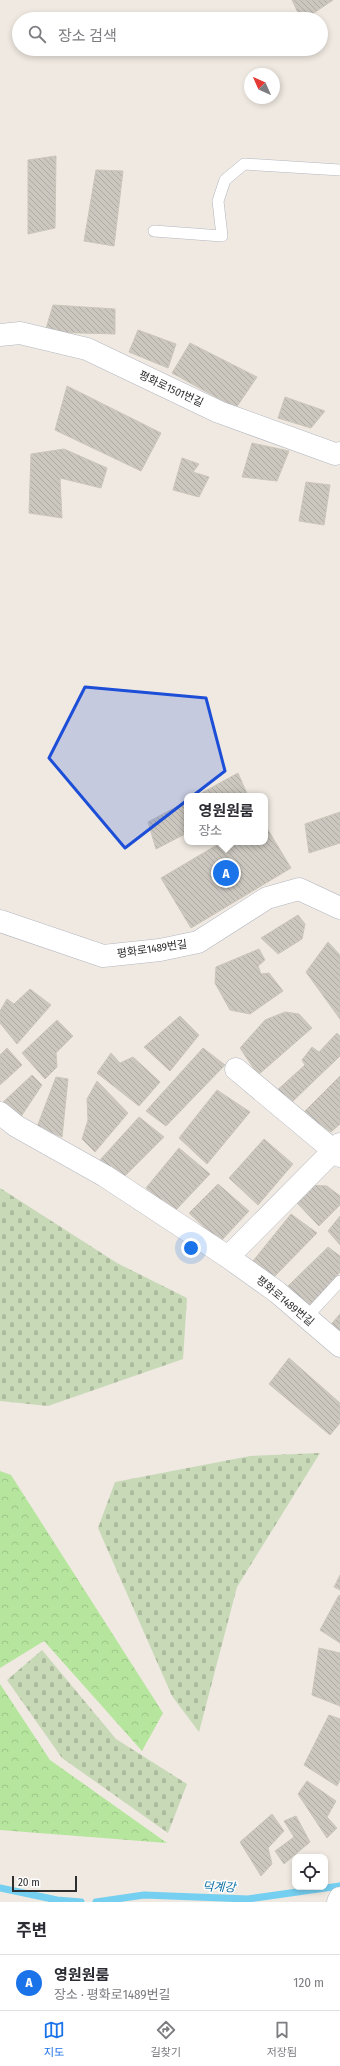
<!DOCTYPE html>
<html lang="ko">
<head>
<meta charset="utf-8">
<style>
  :root { --surface:#fff; --page:#f2f2f3; --text:#2b2b33; --muted:#7c7c81; --line:#e1e1e2; --accent:#1a73e8 }
  body { margin:0; font-family:"Fira Sans Condensed","Noto Sans KR",sans-serif; background:var(--page); color:var(--text) }
  .controls { position:absolute; right:12px; bottom:12px; display:grid; overflow:hidden; border-radius:8px; box-shadow:0 2px 6px #0003 }
  .controls button { width:36px; height:36px; display:grid; place-items:center; padding:0; border:0; border-bottom:1px solid var(--line); background:var(--surface); color:var(--text); font:20px sans-serif }
  .compass { position:absolute; left:244px; top:68px; width:36px; height:36px; border-radius:50%; background:var(--surface); box-shadow:0 2px 6px #0003; rotate:315deg }
  .scale { position:absolute; left:12px; bottom:10px; width:65px; box-sizing:border-box; padding-left:4px; border:2px solid #2e2e2e; border-top:0; font-size:11px; line-height:14px; white-space:nowrap; color:#2e2e2e; -webkit-text-stroke:3px #fff; paint-order:stroke }
  .you { position:absolute; left:191px; top:1248px; width:14px; height:14px; margin:-10px; border:3px solid #fff; border-radius:50%; background:#1a73e8; box-shadow:0 0 0 6px #1a73e833 }
  .badge { display:grid; place-items:center; width:26px; height:26px; border-radius:50%; background:var(--accent); color:#fff; font-size:13px; font-weight:700 }
  .pin { position:absolute; translate:-50% -50%; border:2px solid #fff; box-shadow:0 1px 4px #0006 }
  .popup { position:absolute; left:184px; top:793px; width:84px; height:52px; box-sizing:border-box; display:grid; place-content:center; border-radius:8px; background:var(--surface); filter:drop-shadow(0 1px 3px #0005); font-size:13px; white-space:nowrap; color:var(--muted) }
  .popup b { font-size:15px; color:var(--text) }
  .popup::after { content:''; position:absolute; left:50%; top:100%; margin-left:-8px; border:8px solid transparent; border-top-color:var(--surface) }
  .list { margin:0; padding:0; list-style:none }
  h2 { display:flex; justify-content:space-between; align-items:center; height:52px; margin:0; padding:0 16px; font-size:17px }
  h2 small { font-size:13px; font-weight:400; color:var(--muted) }
  .list li { display:grid; grid-template-columns:26px 1fr auto; gap:12px; align-items:center; box-sizing:border-box; height:56px; padding:0 16px; border-top:1px solid var(--line) }
  .list b { display:block; font-size:15px; white-space:nowrap }
  .list p { margin:0; font-size:13px; white-space:nowrap; color:var(--muted) }
  .list em { font-size:13px; font-style:normal; color:var(--muted) }
  .icon { flex:none; width:22px; height:22px; fill:none; stroke:currentColor; stroke-width:2; stroke-linecap:round; stroke-linejoin:round }
  .map { position:relative; flex:none; width:340px; height:1902px; overflow:hidden }
  .search { position:absolute; background:var(--surface); box-shadow:0 2px 6px #0003; left:12px; right:12px; top:12px; height:44px; display:flex; align-items:center; gap:10px; box-sizing:border-box; padding:0 14px; border-radius:22px; color:var(--muted); font-size:15px }
  .sheet { height:108px; background:var(--surface) }
  nav { display:flex; justify-content:space-around; align-items:center; box-sizing:border-box; height:56px; border-top:1px solid var(--line); background:var(--surface); font-size:11px; color:var(--muted) }
  nav a { display:grid; justify-items:center; gap:2px }
  nav .on { color:var(--accent) }
  .map>svg:first-child { display:block }
  .forest { fill:url(#forest-crowns) }
  .cemetery { fill:url(#cemetery-stones) }
  .lines { fill:none; stroke-linecap:round; stroke-linejoin:round }
  .stream { stroke:#75cff0; stroke-width:7 }
  .building { fill:url(#building-back-hatch); stroke:#cbc5ba }
  .lane-casing { stroke:#b4b7c1; stroke-width:12 }
  .street-casing { stroke:#b4b7c1; stroke-width:23 }
  .lane { stroke:#fff; stroke-width:11 }
  .street { stroke:#fff; stroke-width:22 }
  .marked { fill:#1d4ed8; fill-opacity:0.2; stroke:#1d4ed8; stroke-width:3; stroke-linejoin:round }
  .labels { text-anchor:middle; dominant-baseline:central; stroke-width:3; stroke-linejoin:round; paint-order:stroke }
  .street-label { font-size:11px; fill:#2e2e2e; stroke:#fff }
  .water-label { font-size:12px; font-style:italic; fill:#0d6fa3; stroke:#fff }
</style>
</head>
<body>
<div class="map">
<svg width="340" height="1902" viewBox="0 0 340 1902">
  <defs>
    <pattern id="forest-crowns" width="20" height="18" patternUnits="userSpaceOnUse"><rect width="20" height="18" fill="#b6e59e"/><path d="M2 6a3 3 0 1 1 6 0M12 15a3 3 0 1 1 6 0" fill="none" stroke="#9dc588"/></pattern>
    <pattern id="cemetery-stones" width="16" height="16" patternUnits="userSpaceOnUse"><rect width="16" height="16" fill="#c8d9b8"/><path d="M2 7V4a2 2 0 0 1 4 0v3zM10 15v-3a2 2 0 0 1 4 0v3z" fill="#acbb9e"/></pattern>
    <pattern id="building-back-hatch" width="6" height="6" patternUnits="userSpaceOnUse"><rect width="6" height="6" fill="#cbc7bf"/><path d="M-1 5l2 2M0 0l6 6M5-1l2 2" fill="none" stroke="#afaba4"/></pattern>
  </defs>
  <rect width="100%" height="100%" fill="#efe9e1"/>
  <path class="forest" d="M0 1471 11 1475 163 1713 142 1751 44 1641 0 1668Z
    M0 1684 50 1760 167 1843 0 1830Z"/>
  <path class="cemetery" d="M0 1188 117 1263 187 1298 183 1359 48 1406 0 1401Z
    M320 1453 237 1587 199 1732 172 1696 98 1528 115 1482 250 1456Z
    M42 1650 116 1739 187 1784 168 1833 62 1758 7 1680Z"/>
  <g class="lines">
    <path class="stream" d="M0 1888 57 1900 81 1902
      M96 1902 144 1895 248 1899 340 1886"/>
  </g>
  <path class="building" d="M292 0H333L305 19H301Z
    M56 156 55 228 28 234V160Z
    M96 170 123 171 114 246 84 241Z
    M53 305 115 309V334L45 332Z
    M138 330 176 344 168 368 129 352Z
    M190 343 257 377 236 408 172 373Z
    M67 386 161 433 141 471 55 430Z
    M285 397 325 411 311 428 278 418Z
    M252 443 289 451 277 481 242 477Z
    M64 449 107 468 101 488 60 478 62 518 29 513 31 454Z
    M182 458 199 464 193 472 209 477 199 497 173 490Z
    M306 482 330 485 324 525 299 521Z
    M238 773 248 796H196Z
    M187 801V833L156 849 148 822Z
    M340 812V843L309 853 305 824Z
    M265 825 291 868 191 928 161 878 222 842H265Z
    M298 915 305 924 302 939 278 954 261 938Z
    M328 942 340 955V1019L306 972Z
    M259 949 265 960 258 966 261 974 269 973 283 991 250 1014 230 1010 215 983 216 967Z
    M30 989 51 1005 17 1044 0 1023V1011L7 999 14 1004Z
    M285 1012 299 1014 312 1028 258 1075 240 1048 265 1020Z
    M180 1016 199 1035 170 1071 144 1047Z
    M57 1020 73 1036 56 1053 57 1067 45 1079 22 1053Z
    M337 1033 340 1036V1056L290 1104 275 1092 305 1065 302 1060 312 1047 319 1052Z
    M7 1048 22 1065 0 1085V1055Z
    M203 1048 225 1065 166 1126 146 1111Z
    M111 1053 120 1063 133 1057 160 1082 139 1106 97 1073Z
    M32 1075 42 1085 18 1121 0 1105Z
    M340 1076V1124L331 1132 303 1113Z
    M56 1077 68 1079 62 1137 37 1127Z
    M97 1081 128 1113 95 1152 82 1139 88 1120 87 1099Z
    M217 1090 250 1112 207 1164 179 1138Z
    M139 1117 164 1137 121 1180 100 1160Z
    M264 1139 293 1164 258 1205 229 1178Z
    M179 1148 210 1174 174 1212 146 1188Z
    M218 1184 249 1211 220 1242 189 1213Z
    M308 1185 327 1186 340 1196V1205L319 1226 297 1203Z
    M291 1214 317 1233 273 1278 253 1261Z
    M340 1216V1245L328 1231Z
    M328 1247 340 1256V1272L307 1310 285 1289Z
    M340 1314V1339L326 1330Z
    M289 1358 340 1403V1423L330 1435 269 1384Z
    M340 1575V1590L334 1587Z
    M339 1595 340 1596V1643L320 1630Z
    M319 1648 340 1653V1706L312 1695Z
    M329 1715 340 1719V1780L337 1786 304 1765Z
    M307 1781 336 1801 327 1817 337 1828 327 1838 298 1794Z
    M272 1814 284 1831 268 1848 272 1864 261 1876 240 1842Z
    M296 1816 310 1842 284 1864 275 1851 294 1837 284 1821Z"/>
  <g class="lines">
    <defs>
      <path id="lane" d="M154 231 222 236 218 201 225 180 244 164 340 170
        M306 1318 340 1281"/>
      <path id="street" d="M0 335 20 333 87 349 219 412 335 454 340 453
        M0 921 103 956 160 950 198 942 267 898 299 889 340 908
        M236 1069 340 1156
        M0 1113 16 1126 105 1176 228 1257 277 1292 340 1346
        M228 1257 340 1144
        M338 1902 340 1898"/>
    </defs>
    <use href="#lane" class="lane-casing"/>
    <use href="#street" class="street-casing"/>
    <use href="#lane" class="lane"/>
    <use href="#street" class="street"/>
  </g>
  <path class="marked" d="M85 687 206 698 225 771 125 848 49 758Z"/>
  <g class="labels">
    <g class="street-label">
      <text transform="translate(171 389) rotate(25)">평화로1501번길</text>
      <text transform="translate(152 949) rotate(-8)">평화로1489번길</text>
      <text transform="translate(285 1301) rotate(40)">평화로1489번길</text>
    </g>
    <g class="water-label">
      <text transform="translate(219 1887) rotate(2)">덕계강</text>
    </g>
  </g>
</svg>
<div class="controls">
<button><svg class="icon" aria-label="locate" viewBox="0 0 24 24"><circle cx="12" cy="12" r="6"/><path d="M12 2v4M12 18v4M2 12h4M18 12h4"/></svg></button>
</div>
<svg class="compass" viewBox="-18 -18 36 36"><path d="M0-13l5 13h-10z" fill="#e53935"/><path d="M0 13l5-13h-10z" fill="#7c7c81"/></svg>
<div class="scale">20 m</div>
<div class="you"></div>
<div class="pin badge" style="left:226px;top:873px">A</div>
<div class="popup"><b>영원원룸</b>장소</div>
<div class="search"><svg class="icon" aria-label="search" viewBox="0 0 24 24"><circle cx="10" cy="10" r="6"/><path d="M15 15l6 6"/></svg>장소 검색</div>
</div>
<section class="sheet">
<h2>주변<small></small></h2>
<ul class="list">
<li><span class="badge">A</span><div><b>영원원룸</b><p>장소 · 평화로1489번길</p></div><em>120 m</em></li>
</ul>
</section>
<nav>
<a class="on"><svg class="icon" aria-label="map" viewBox="0 0 24 24"><path d="M3 6l6-2 6 2 6-2v14l-6 2-6-2-6 2zM9 4v14M15 6v14"/></svg>지도</a>
<a><svg class="icon" aria-label="directions" viewBox="0 0 24 24"><path d="M12 3l9 9-9 9-9-9zM9 14v-3h6M13 9l2 2-2 2"/></svg>길찾기</a>
<a><svg class="icon" aria-label="saved" viewBox="0 0 24 24"><path d="M7 4h10v16l-5-4-5 4z"/></svg>저장됨</a>
</nav>
</body>
</html>
